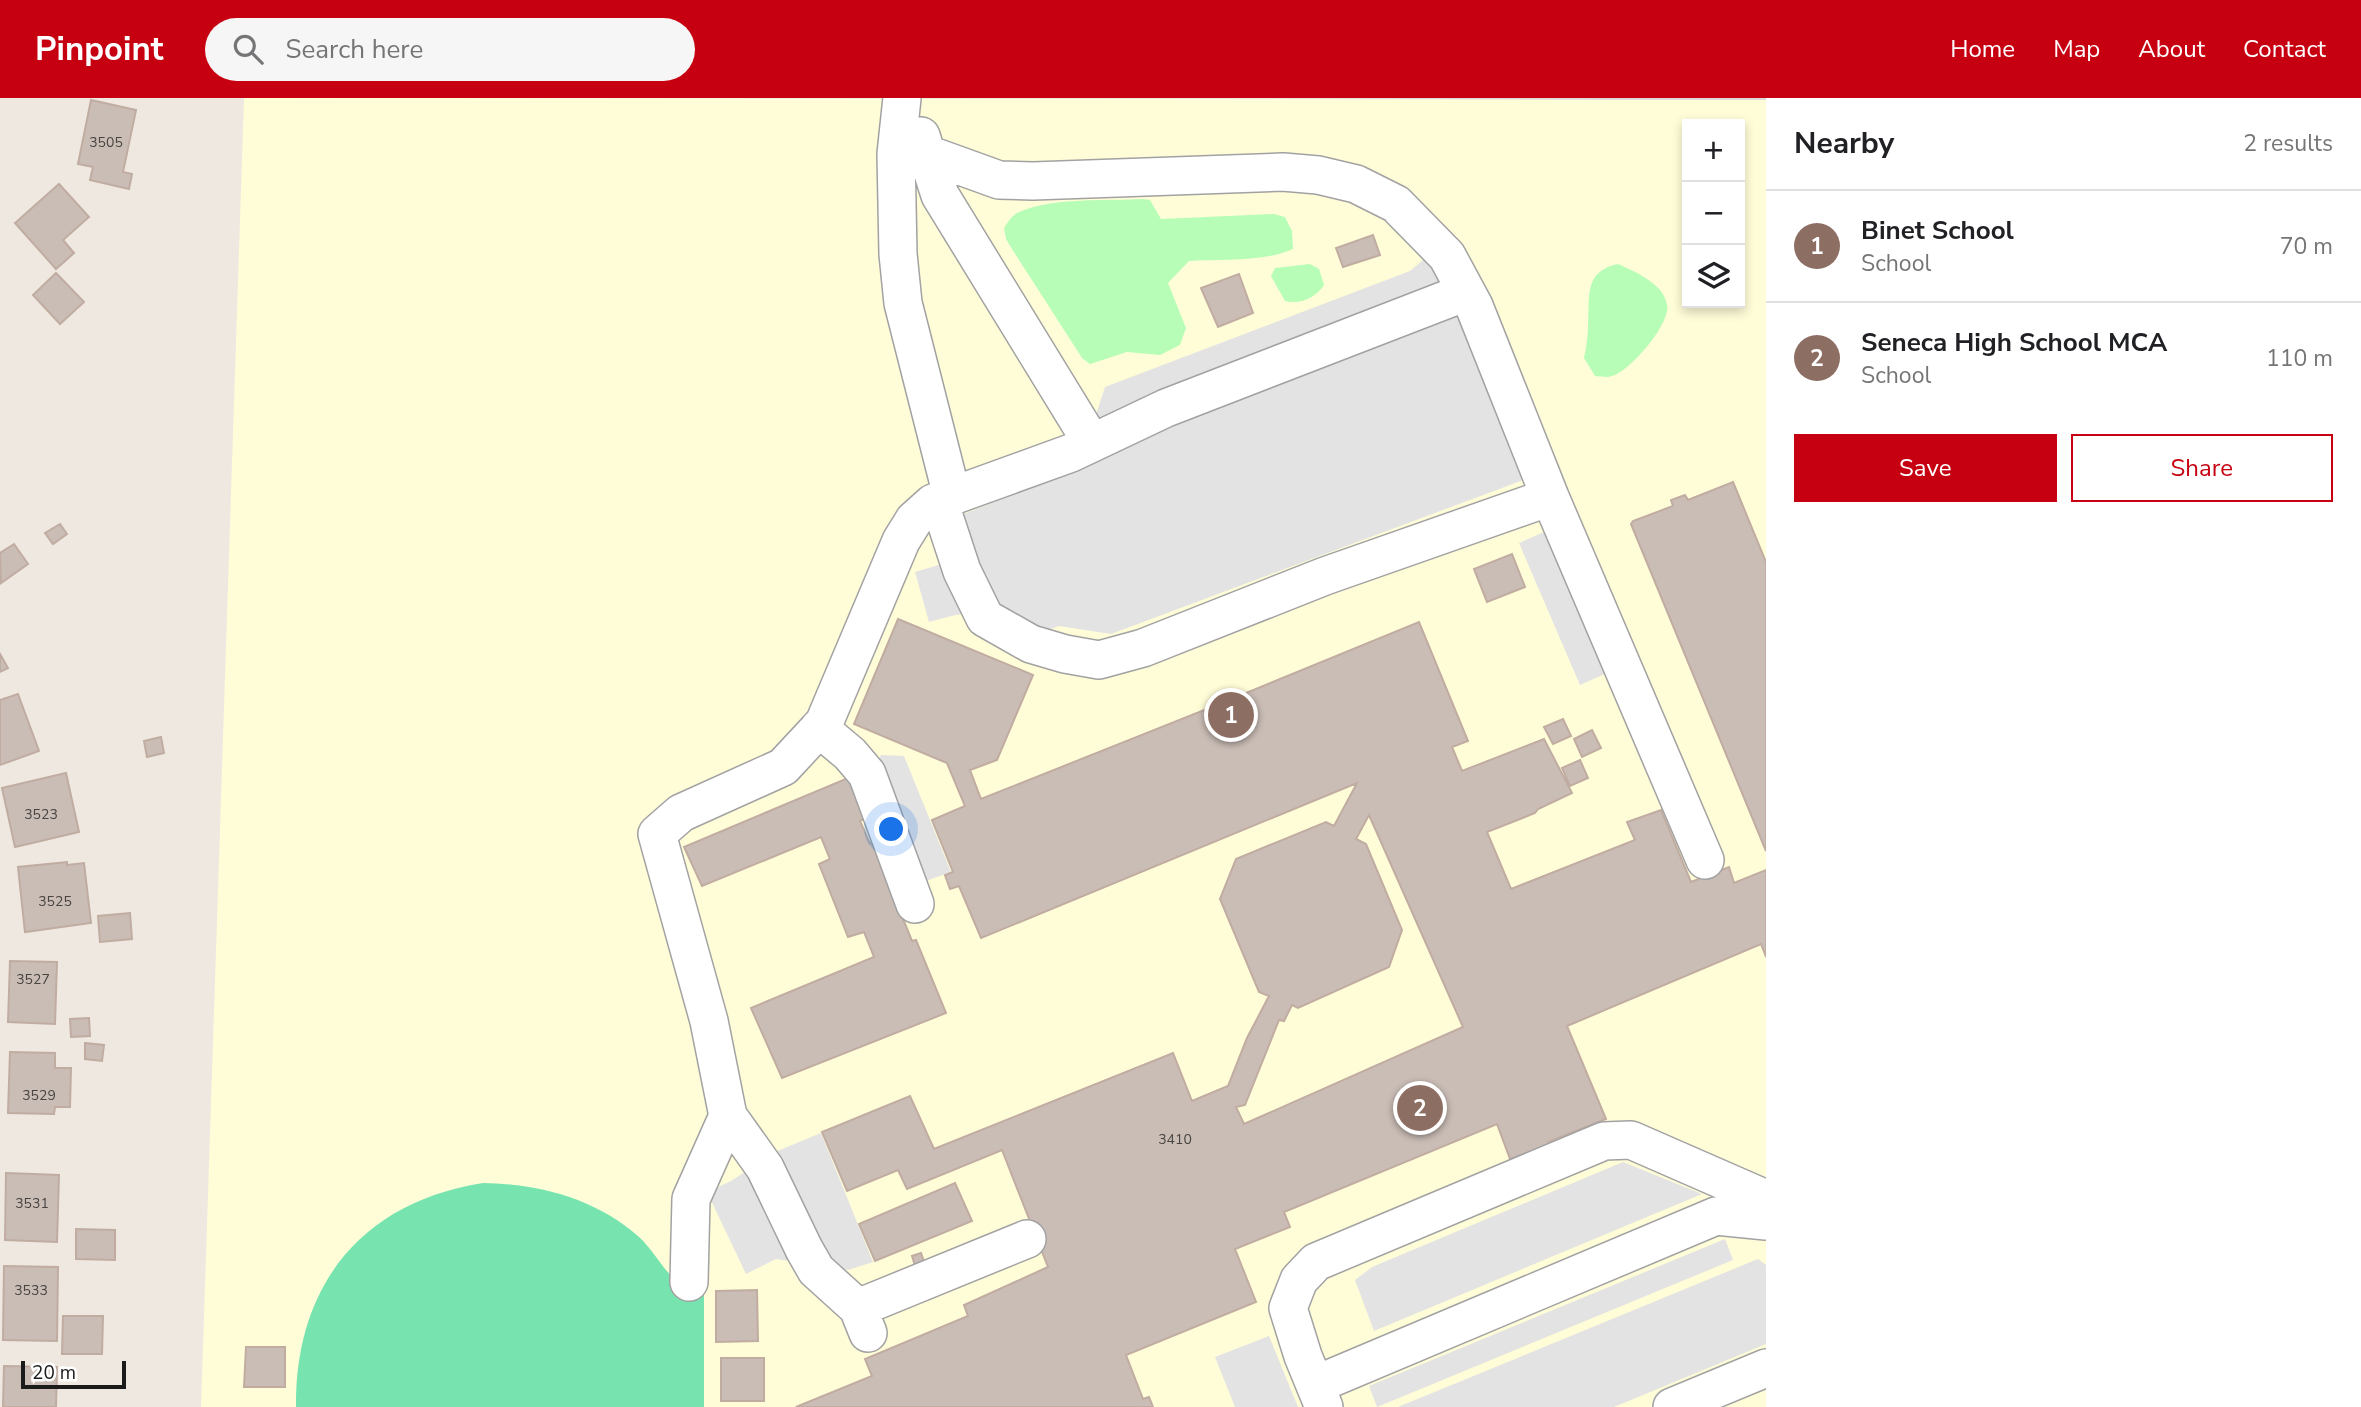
<!DOCTYPE html>
<html lang="en">
<head>
<meta charset="utf-8">
<style>
  :root { --surface:#fff; --page:#f6f6f6; --text:#202124; --muted:#757577; --line:#e0e0e0; --accent:#c70011 }
  body { margin:0; font-family:"Nunito Sans",sans-serif; background:var(--page); color:var(--text) }
  .controls { position:absolute; right:21px; top:21px; display:grid; overflow:hidden; border-radius:0px; box-shadow:0 4px 10px #0003 }
  .controls button { width:63px; height:63px; display:grid; place-items:center; padding:0; border:0; border-bottom:2px solid var(--line); background:var(--surface); color:var(--text); font:35px sans-serif }
  .scale { position:absolute; left:21px; bottom:18px; width:105px; box-sizing:border-box; padding-left:7px; border:4px solid #1b1b1b; border-top:0; font-size:19px; line-height:24px; white-space:nowrap; color:#1b1b1b; -webkit-text-stroke:5px #fff; paint-order:stroke }
  .you { position:absolute; left:892px; top:732px; width:24px; height:24px; margin:-18px; border:5px solid #fff; border-radius:50%; background:#1a73e8; box-shadow:0 0 0 10px #1a73e833 }
  .badge { display:grid; place-items:center; width:46px; height:46px; border-radius:50%; background:var(--accent); color:#fff; font-size:23px; font-weight:700 }
  .pin { position:absolute; translate:-50% -50%; border:4px solid #fff; box-shadow:0 2px 7px #0006 }
  .list { margin:0; padding:0; list-style:none }
  h2 { display:flex; justify-content:space-between; align-items:center; height:91px; margin:0; padding:0 28px; font-size:30px }
  h2 small { font-size:23px; font-weight:400; color:var(--muted) }
  .list li { display:grid; grid-template-columns:46px 1fr auto; gap:21px; align-items:center; box-sizing:border-box; height:112px; padding:0 28px; border-top:2px solid var(--line) }
  .list b { display:block; font-size:26px; white-space:nowrap }
  .list p { margin:0; font-size:23px; white-space:nowrap; color:var(--muted) }
  .list em { font-size:23px; font-style:normal; color:var(--muted) }
  .actions { display:flex; gap:14px; padding:21px 28px }
  .actions a { flex:1; padding:16px 0; border:2px solid var(--accent); border-radius:0px; text-align:center; font-size:24px; color:var(--accent) }
  .actions .main { background:var(--accent); color:#fff }
  .icon { flex:none; width:38px; height:38px; fill:none; stroke:currentColor; stroke-width:2; stroke-linecap:round; stroke-linejoin:round }
  .map { position:relative; flex:none; width:1766px; height:1309px; overflow:hidden }
  header { display:flex; align-items:center; gap:42px; box-sizing:border-box; height:98px; padding:0 35px; background:var(--accent); color:#fff }
  header strong { font-size:33px }
  nav { display:flex; gap:38px; margin-inline-start:auto; font-size:24px }
  .search { width:490px; height:63px; background:var(--page); display:flex; align-items:center; gap:18px; box-sizing:border-box; padding:0 24px; border-radius:38px; color:var(--muted); font-size:26px }
  main { display:flex }
  aside { flex:1; background:var(--surface) }
  .map>svg:first-child { display:block }
  .residential { fill:#dad8d8 }
  .education { fill:#fffcd8; fill-rule:evenodd }
  .park { fill:#b8fdb7 }
  .pitch { fill:#77e4b0 }
  .parking { fill:#e3e3e3 }
  .building { fill:#cabdb6; stroke:#c0aca1; stroke-width:2; fill-rule:evenodd }
  .lines { fill:none; stroke-linecap:round; stroke-linejoin:round }
  .minor-casing { stroke:#a2a2a2; stroke-width:40 }
  .minor { stroke:#fff; stroke-width:37 }
  .labels { text-anchor:middle; dominant-baseline:central; stroke-width:5; stroke-linejoin:round; paint-order:stroke }
  .number-label { font-size:14px; fill:#474442 }
</style>
</head>
<body>
<header>
<strong>Pinpoint</strong>
<div class="search"><svg class="icon" aria-label="search" viewBox="0 0 24 24"><circle cx="10" cy="10" r="6"/><path d="M15 15l6 6"/></svg>Search here</div>
<nav><a>Home</a><a>Map</a><a>About</a><a>Contact</a></nav>
</header>
<main>
<div class="map">
<svg width="1766" height="1309" viewBox="0 0 1766 1309">
  <rect width="100%" height="100%" fill="#eee8e0"/>
  <path class="residential" d="M1253 0H1766V3Z"/>
  <path class="education" d="M244 0 1766 2V1309H201ZM1687 26H1740V205H1687Z"/>
  <path class="park" d="M1143 101 1150 102 1161 121 1274 116 1285 119 1292 133 1293 151C1265 164 1220 161 1189 163L1168 185 1186 230 1180 247 1160 257 1127 254 1090 266 1082 260 1012 151 1006 141 1004 130C1008 124 1012 117 1019 114 1053 99 1106 103 1143 101Z
    M1310 166 1319 171 1324 187C1316 200 1299 207 1285 203L1271 178 1275 170Z
    M1618 166C1636 174 1664 186 1667 207 1671 226 1630 273 1612 278 1607 280 1600 278 1595 278L1584 260C1586 250 1588 238 1588 227 1590 200 1583 173 1618 166Z"/>
  <path class="pitch" d="M483 1085C540 1086 596 1101 639 1139 653 1152 661 1168 674 1181 680 1188 695 1190 704 1194V1309H296C295 1187 362 1104 483 1085Z"/>
  <path class="parking" d="M1429 157 1462 214 1526 381 1111 536 1059 528 1051 531H1041L998 512 955 517 929 524 915 474 942 466 961 417 1078 372 1105 289 1410 173Z
    M1544 434 1605 576 1580 587 1519 445Z
    M881 657 904 658 951 774 926 783 877 666Z
    M821 1035 873 1164 848 1172 776 1161 746 1176 707 1094 731 1083 775 1054Z
    M1623 1064 1702 1096 1374 1233 1355 1182 1372 1169Z
    M1725 1141 1733 1162 1377 1309 1369 1288Z
    M1758 1161 1766 1167V1246L1614 1309H1398Z
    M1269 1238 1298 1309H1235L1215 1259Z"/>
  <path class="building" d="M91 2 136 12 123 74 132 76 129 91 90 82 93 69 78 66Z
    M59 86 89 119 63 142 74 155 56 171 15 125Z
    M1373 137 1380 157 1343 169 1336 150Z
    M56 175 84 204 60 226 33 197Z
    M1239 176 1253 215 1218 229 1201 190Z
    M1733 384 1766 464V753L1631 426 1633 423 1673 408 1671 402 1685 397 1688 402Z
    M60 426 67 436 53 446 45 435Z
    M14 446 28 466 1 485 0 455Z
    M1512 456 1525 489 1487 504 1474 471Z
    M898 521 1033 577 997 662 970 672 981 701 1212 609 1419 524 1468 643 1452 649 1462 673 1544 641 1572 695 1538 711 1535 715 1487 734 1511 791 1635 742 1627 724 1661 712 1691 784 1729 769 1734 785 1766 772V859L1761 846 1567 928 1606 1021 1548 1044 1549 1047 1510 1061 1497 1026 1284 1114 1290 1129 1235 1151 1256 1204 1126 1257 1143 1301 1149 1299 1153 1309H796L872 1278 865 1261 968 1218 964 1207 1048 1169 1002 1052 907 1091 898 1072 847 1093 822 1034 910 998 934 1051 1173 955 1192 1003 1228 988 1247 940 1269 898 1259 894 1220 801 1236 761 1326 724 1334 728 1357 685 981 840 959 788 950 791 945 777 953 774 932 722 965 708 947 665 854 626ZM1369 717 1463 929 1244 1026 1236 1009 1245 1007 1279 922 1284 923 1292 907 1298 910 1389 869 1402 832 1366 746 1356 741Z
    M0 556 8 570 0 574Z
    M18 596 39 653 0 667V602Z
    M1563 621 1571 638 1553 646 1544 629Z
    M1592 632 1601 650 1582 659 1574 641Z
    M161 639 164 655 147 659 144 643Z
    M1580 662 1588 680 1570 688 1562 670Z
    M66 675 79 734 15 749 2 690Z
    M848 680 866 720 860 723 870 746 872 745 912 843 916 842 946 915 782 980 751 910 874 859 864 834 848 839 819 766 830 761 821 739 702 788 684 749Z
    M67 764V767L84 765 91 825 25 834 18 769Z
    M130 815 132 841 100 844 98 818Z
    M10 863 57 864 55 926 8 924Z
    M89 920 90 938 71 939 70 921Z
    M85 945 104 947 102 963 85 961Z
    M10 954 55 955V970H71L70 1009H55L54 1016 8 1015Z
    M6 1075 59 1077 57 1144 5 1142Z
    M955 1085 972 1123 875 1163 859 1126Z
    M76 1131 115 1132V1162L76 1161Z
    M921 1155 926 1169 916 1171 912 1158Z
    M4 1168 58 1169 57 1243 3 1242Z
    M757 1192 758 1243 716 1244V1193Z
    M63 1218H103L102 1256H62Z
    M246 1249H285V1289H244Z
    M721 1260H764V1303H721Z
    M4 1268 57 1269 56 1309H3Z"/>
  <g class="lines">
    <defs>
      <path id="minor" d="M902 0 896 56 898 156 903 205 952 398
        M921 38 940 97 1092 345
        M927 56 999 82 1033 83 1283 74 1318 77 1356 86 1396 106 1447 158 1474 208 1550 399 1325 478 1143 550 1099 562 1065 556 1031 546 985 520 962 473 939 403
        M1550 399 1705 762
        M819 630 850 656 867 676 915 806
        M689 1184 691 1101 728 1018
        M858 1210 1027 1141
        M868 1235 858 1210 816 1172 804 1151 765 1070 728 1018 709 923 657 736 681 715 783 669 824 625 901 443 914 422 933 405 1071 355 1166 310 1466 194
        M1315 1287 1716 1118 1766 1123
        M1324 1309 1303 1258 1288 1210 1299 1182 1316 1164 1604 1043 1631 1042 1766 1101
        M1672 1309 1766 1270"/>
    </defs>
    <use href="#minor" class="minor-casing"/>
    <use href="#minor" class="minor"/>
  </g>
  <g class="labels">
    <g class="number-label">
      <text x="106" y="44">3505</text>
      <text x="41" y="716">3523</text>
      <text x="55" y="803">3525</text>
      <text x="33" y="881">3527</text>
      <text x="39" y="997">3529</text>
      <text x="1175" y="1041">3410</text>
      <text x="32" y="1105">3531</text>
      <text x="31" y="1192">3533</text>
    </g>
  </g>
</svg>
<div class="controls">
<button>+</button>
<button>−</button>
<button><svg class="icon" aria-label="layers" viewBox="0 0 24 24"><path d="M12 4l9 5-9 5-9-5zM3 14l9 5 9-5"/></svg></button>
</div>
<div class="scale">20 m</div>
<div class="you"></div>
<div class="pin badge" style="left:1231px;top:617px;background:#8d6e63">1</div>
<div class="pin badge" style="left:1420px;top:1010px;background:#8d6e63">2</div>
</div>
<aside>
<h2>Nearby<small>2 results</small></h2>
<ul class="list">
<li><span class="badge" style="background:#8d6e63">1</span><div><b>Binet School</b><p>School</p></div><em>70 m</em></li>
<li><span class="badge" style="background:#8d6e63">2</span><div><b>Seneca High School MCA</b><p>School</p></div><em>110 m</em></li>
</ul>
<div class="actions"><a class="main">Save</a><a>Share</a></div>
</aside>
</main>
</body>
</html>
